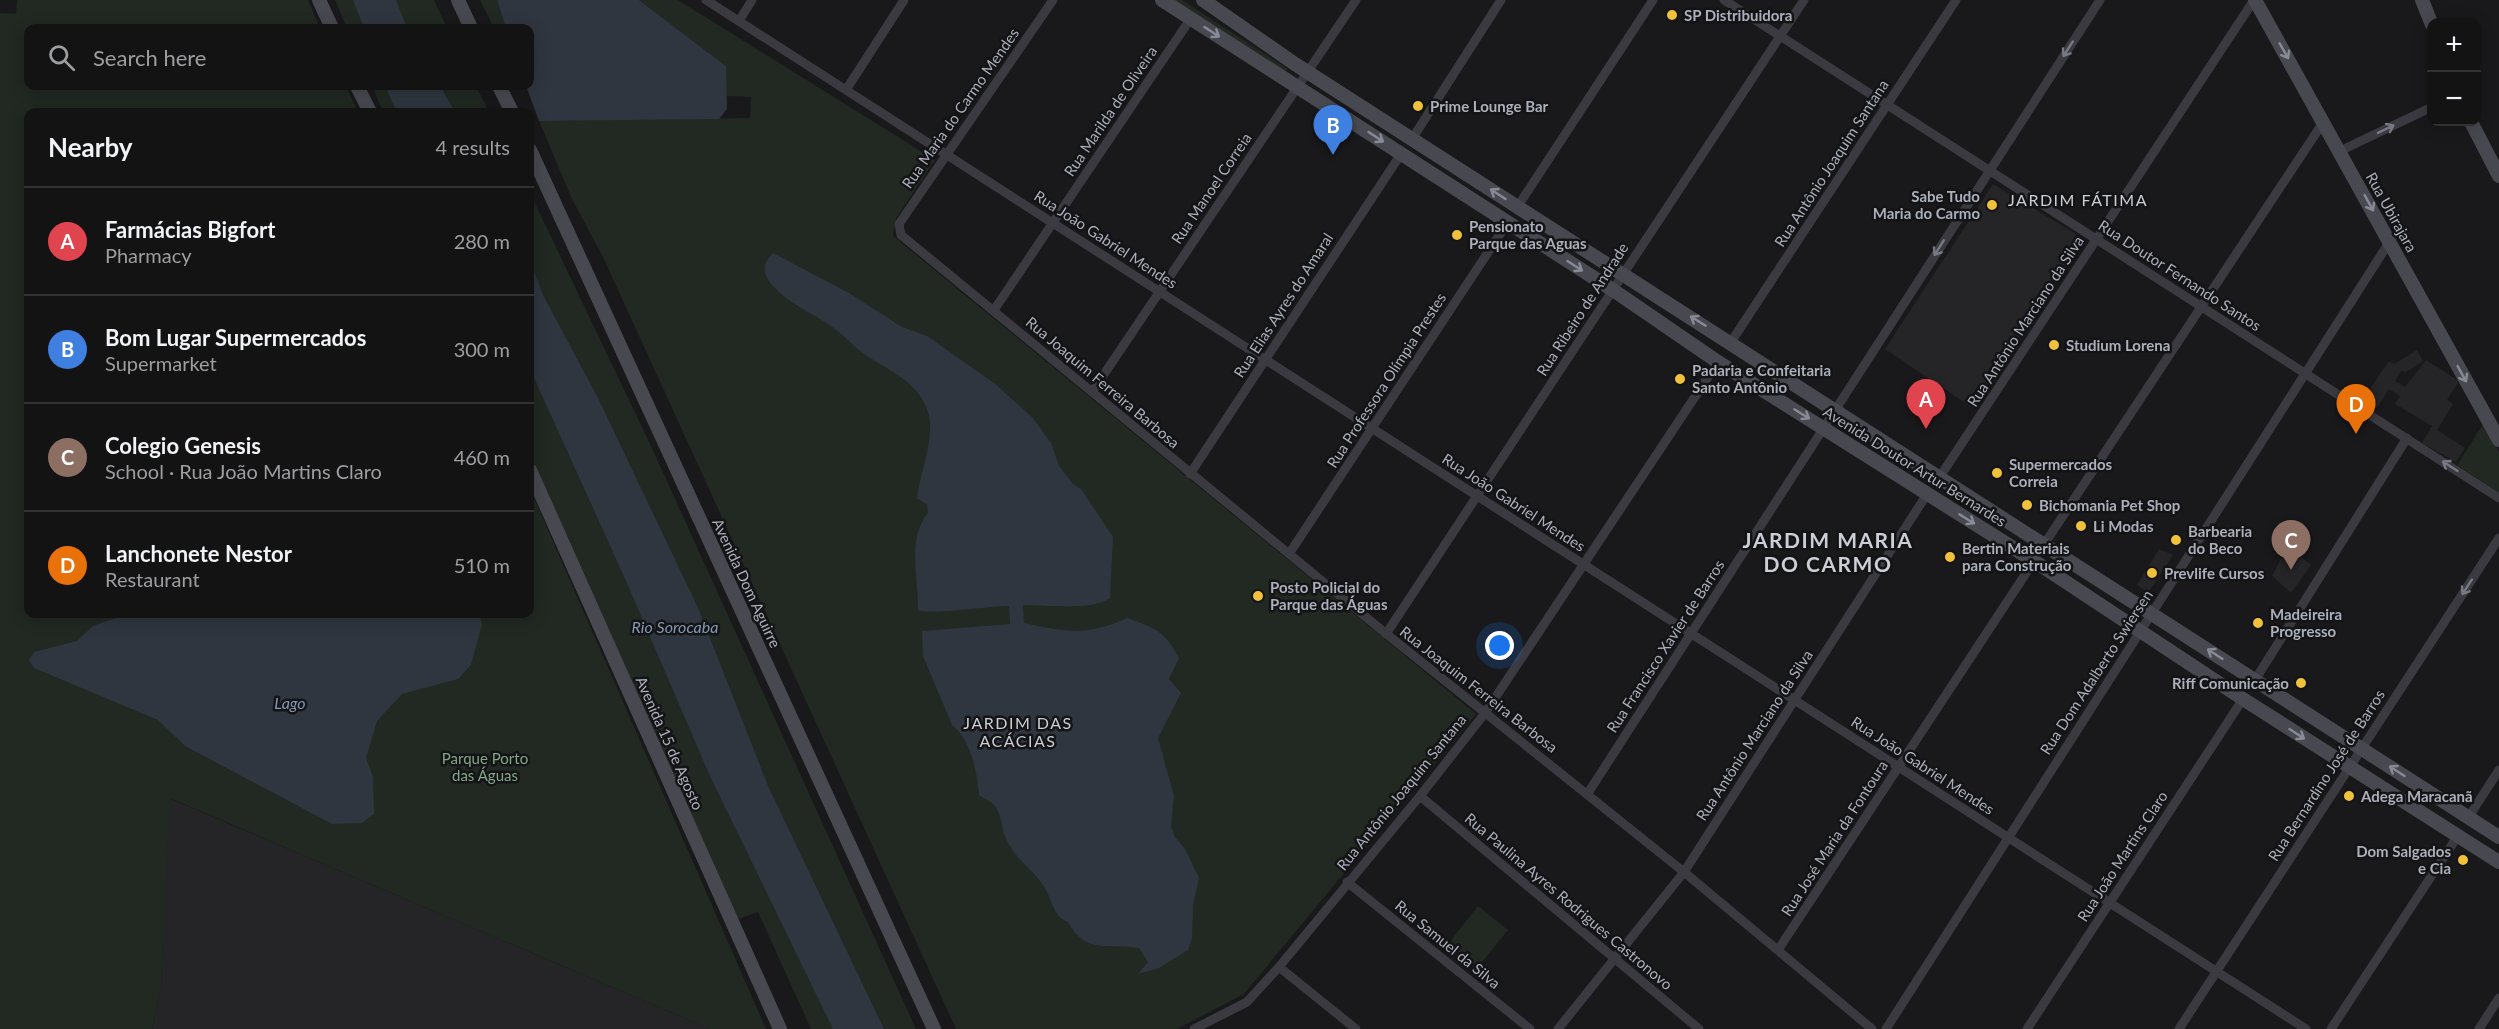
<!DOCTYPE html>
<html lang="en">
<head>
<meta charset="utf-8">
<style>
  :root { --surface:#131314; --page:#1c1c1d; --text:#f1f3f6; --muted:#9d9ea0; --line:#323234; --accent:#f0c23c }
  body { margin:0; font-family:Lato,sans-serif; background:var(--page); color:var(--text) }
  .controls { position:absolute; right:18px; top:18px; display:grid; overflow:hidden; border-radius:12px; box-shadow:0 3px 15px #0003 }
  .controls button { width:54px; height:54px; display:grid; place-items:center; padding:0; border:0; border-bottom:2px solid var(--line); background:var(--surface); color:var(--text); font:30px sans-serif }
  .you { position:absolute; left:1500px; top:646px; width:21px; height:21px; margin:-15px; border:4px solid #fff; border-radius:50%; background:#1a73e8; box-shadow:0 0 0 9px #1a73e833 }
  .badge { display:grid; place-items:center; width:39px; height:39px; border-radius:50%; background:var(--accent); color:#fff; font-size:20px; font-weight:700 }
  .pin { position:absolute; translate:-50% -50px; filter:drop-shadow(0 2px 3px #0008) }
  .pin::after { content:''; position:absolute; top:32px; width:21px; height:18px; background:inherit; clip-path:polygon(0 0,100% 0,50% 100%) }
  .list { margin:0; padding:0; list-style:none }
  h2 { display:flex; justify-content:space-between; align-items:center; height:78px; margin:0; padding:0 24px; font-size:26px }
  h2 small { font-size:20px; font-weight:400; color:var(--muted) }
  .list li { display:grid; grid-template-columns:39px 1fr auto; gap:18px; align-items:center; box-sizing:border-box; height:108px; padding:0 24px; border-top:2px solid var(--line) }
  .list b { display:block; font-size:22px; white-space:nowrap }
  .list p { margin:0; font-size:20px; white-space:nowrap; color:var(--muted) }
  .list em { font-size:20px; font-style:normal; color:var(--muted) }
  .icon { flex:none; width:33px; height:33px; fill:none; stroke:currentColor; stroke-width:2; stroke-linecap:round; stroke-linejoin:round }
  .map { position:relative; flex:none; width:2499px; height:1029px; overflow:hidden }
  .search { position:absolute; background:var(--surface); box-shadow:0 3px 15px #0003; left:24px; top:24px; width:510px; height:66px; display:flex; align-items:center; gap:15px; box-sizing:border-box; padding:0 21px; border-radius:12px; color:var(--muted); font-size:22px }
  .panel { position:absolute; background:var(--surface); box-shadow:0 3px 15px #0003; left:24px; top:108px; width:510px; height:510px; border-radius:12px }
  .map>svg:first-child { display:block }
  .built { fill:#252528 }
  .green { fill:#212922 }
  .water { fill:#2f363f }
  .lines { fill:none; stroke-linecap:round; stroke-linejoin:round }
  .street { stroke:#3a3a40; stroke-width:9 }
  .secondary { stroke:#484950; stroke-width:14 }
  .oneway { stroke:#888b95 }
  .oneway2 { stroke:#787a83 }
  .poi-dot { fill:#f0c23c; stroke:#141416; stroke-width:2 }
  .labels { text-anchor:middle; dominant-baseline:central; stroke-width:5; stroke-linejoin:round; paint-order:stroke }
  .poi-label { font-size:15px; font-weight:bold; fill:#abafba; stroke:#141416; text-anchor:start }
  .street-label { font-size:15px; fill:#abafba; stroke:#141416 }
  .park-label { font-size:15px; fill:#83a588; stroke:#141416 }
  .neighbourhood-label { font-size:16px; letter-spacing:1.5px; fill:#ccced6; stroke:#141416 }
  .water-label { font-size:16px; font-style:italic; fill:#8399b4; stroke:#141416 }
  .district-label { font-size:21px; font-weight:bold; letter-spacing:1.5px; fill:#ccced6; stroke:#141416 }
</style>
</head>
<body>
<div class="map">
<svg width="2499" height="1029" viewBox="0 0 2499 1029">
  <rect width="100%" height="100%" fill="#19191b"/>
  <path class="built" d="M1993 184 2076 234 2080 248 1971 407 1885 349Z
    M2417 350 2423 361 2406 372 2401 371 2395 381 2405 387 2426 360 2459 381 2447 400 2453 404 2437 430 2465 448 2456 462 2422 443 2432 426 2395 404 2400 396 2389 389 2377 408 2363 399 2389 361 2394 364Z
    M2159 549 2173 555 2148 593 2137 585Z
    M2295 552 2311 565 2291 593 2272 576 2283 555 2290 559Z
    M169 798 710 1029H152L161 986Z"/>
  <path class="green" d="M17 0H308L320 28H28V86H346L358 112H28V614H530V489L766 1029H710L170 798 161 986 152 1029H0V13L16 14Z
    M335 0H434L447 28H347Z
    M480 0H497L506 28H494Z
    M639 0H678L935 160 896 218 893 236 1476 714 1244 994 1177 1029H956L603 257 572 199 539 121 750 118 751 97 726 96V66Z
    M1169 0H1182L1288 69 1285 74Z
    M372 86H476L489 112H383Z
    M530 193 651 446 916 1029H811L758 912 738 919 530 457Z
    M2484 423 2499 452V493L2457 465Z
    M1478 906 1508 930 1478 967 1448 944Z"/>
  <path class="water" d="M353 0H396L407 28H364Z
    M497 0H639L726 66 727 109 719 119 539 121 526 86H530V28H506Z
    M385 86H440L455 112H397Z
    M773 253 849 293 902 327 927 336 994 383 1033 418 1051 443 1059 466 1073 484 1081 489 1113 537 1110 598C1093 611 1046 605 1023 605L1024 623C1064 632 1089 636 1127 618 1155 628 1165 631 1179 658L1169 679 1181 693 1158 738 1174 796 1171 826 1175 837 1185 849 1199 878 1193 905 1192 938 1188 950 1159 968 1138 974 1148 962 1139 948C1108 943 1086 955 1068 922 1054 917 1053 904 1047 892 1038 872 1015 862 1005 836 1001 827 1002 813 994 805 991 801 983 798 979 795 977 771 971 740 952 725L923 656 922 631 1010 624 1009 606C990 606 931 615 918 610 919 577 906 540 928 513L927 505 917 498C920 471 937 436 927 409 916 379 886 370 863 353 854 347 847 338 839 332 817 314 786 304 769 281 762 271 764 261 773 253Z
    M530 261 543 295 598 398 699 610 768 786 884 1029H833L709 774 627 583 530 369Z
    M127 614H479L482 624 471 665 458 679 402 694 377 721 366 758 373 777 374 814 362 823 332 824 185 746 158 720 34 668 29 660 34 652 77 641 93 626Z"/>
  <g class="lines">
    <path class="street" d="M706 0 2306 1029
      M1053 0 899 224 901 235 1389 636 1684 872 1872 1029
      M1724 0 2499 498
      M739 21 752 0
      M846 90 904 0
      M1412 139 1501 0
      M2340 151 2432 107
      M1518 206 1653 0
      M994 310 1191 18
      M1731 342 1956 0
      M1092 392 1356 0
      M1190 474 1401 154
      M1939 478 2254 0
      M2045 543 2324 121
      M1289 554 1508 222
      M1386 634 1804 0
      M2255 680 2407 438
      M1588 793 2100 0
      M1420 796 1699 1029
      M2468 818 2499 770
      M1347 882 1530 1029
      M1778 950 2034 561
      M1279 967 1356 1029
      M1194 1029 1247 1002 1279 967 1420 796 1485 713 1718 362
      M1558 1029 1684 872 1927 494
      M1886 1029 2390 241
      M2027 1029 2243 699
      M2179 1029 2499 538
      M2331 1029 2457 837
      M2479 1029 2499 998"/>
    <path class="secondary" d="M319 0 332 28
      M458 0 471 28
      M1162 0 1613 290 1718 362 2034 561 2243 699 2499 862
      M1203 0 1295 64 2499 837
      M2255 0 2499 440
      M2422 0 2432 25
      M357 86 370 112
      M499 86 512 112
      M2471 122 2499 176
      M530 150 934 1029
      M530 470 780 1029"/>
  </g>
  <defs><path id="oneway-shaft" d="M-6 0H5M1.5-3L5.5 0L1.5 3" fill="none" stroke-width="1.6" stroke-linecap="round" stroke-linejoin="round" transform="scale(1.5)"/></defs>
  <g class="oneway">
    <use href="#oneway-shaft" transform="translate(1212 32) rotate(33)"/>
    <use href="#oneway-shaft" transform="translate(2284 51) rotate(60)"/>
    <use href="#oneway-shaft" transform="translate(1376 137) rotate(33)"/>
    <use href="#oneway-shaft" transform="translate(1498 194) rotate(-147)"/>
    <use href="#oneway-shaft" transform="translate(2369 203) rotate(61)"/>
    <use href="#oneway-shaft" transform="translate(1575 266) rotate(33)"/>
    <use href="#oneway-shaft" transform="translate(1698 321) rotate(-148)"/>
    <use href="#oneway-shaft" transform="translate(2462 374) rotate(61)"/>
    <use href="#oneway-shaft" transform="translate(1802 414) rotate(32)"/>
    <use href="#oneway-shaft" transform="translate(1967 519) rotate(32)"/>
    <use href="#oneway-shaft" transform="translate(2215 654) rotate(-147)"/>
    <use href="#oneway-shaft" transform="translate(2297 734) rotate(33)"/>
    <use href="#oneway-shaft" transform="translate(2397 771) rotate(-147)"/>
  </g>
  <g class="oneway2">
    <use href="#oneway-shaft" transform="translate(2068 49) rotate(123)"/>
    <use href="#oneway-shaft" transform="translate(2386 129) rotate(-26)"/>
    <use href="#oneway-shaft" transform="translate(1939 248) rotate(122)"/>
    <use href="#oneway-shaft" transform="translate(2450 466) rotate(-147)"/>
    <use href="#oneway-shaft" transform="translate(2467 587) rotate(123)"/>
  </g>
  <g class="poi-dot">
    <circle cx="1672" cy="15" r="6"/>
    <circle cx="1418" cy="106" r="6"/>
    <circle cx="1992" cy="205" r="6"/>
    <circle cx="1457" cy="235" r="6"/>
    <circle cx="2054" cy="345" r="6"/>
    <circle cx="1680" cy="379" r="6"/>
    <circle cx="1997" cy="473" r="6"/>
    <circle cx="2027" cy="505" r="6"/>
    <circle cx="2081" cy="526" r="6"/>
    <circle cx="2176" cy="540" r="6"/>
    <circle cx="1950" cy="557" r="6"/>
    <circle cx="2152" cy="573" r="6"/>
    <circle cx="1258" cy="596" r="6"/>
    <circle cx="2258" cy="623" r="6"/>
    <circle cx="2301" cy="683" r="6"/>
    <circle cx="2349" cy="796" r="6"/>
    <circle cx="2463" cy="860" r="6"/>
  </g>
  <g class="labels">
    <g class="poi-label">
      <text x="1684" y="15">SP Distribuidora</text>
      <text x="1430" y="106">Prime Lounge Bar</text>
      <text x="1980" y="196" text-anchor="end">Sabe Tudo<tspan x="1980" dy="17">Maria do Carmo</tspan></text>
      <text x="1469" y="226">Pensionato<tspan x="1469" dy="17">Parque das Aguas</tspan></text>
      <text x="2066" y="345">Studium Lorena</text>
      <text x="1692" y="370">Padaria e Confeitaria<tspan x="1692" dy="17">Santo Antônio</tspan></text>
      <text x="2009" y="464">Supermercados<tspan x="2009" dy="17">Correia</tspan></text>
      <text x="2039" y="505">Bichomania Pet Shop</text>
      <text x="2093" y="526">Li Modas</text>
      <text x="2188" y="531">Barbearia<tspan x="2188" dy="17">do Beco</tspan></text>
      <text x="1962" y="548">Bertin Materiais<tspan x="1962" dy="17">para Construção</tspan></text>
      <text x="2164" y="573">Prevlife Cursos</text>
      <text x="1270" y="587">Posto Policial do<tspan x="1270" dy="17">Parque das Águas</tspan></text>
      <text x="2270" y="614">Madeireira<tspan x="2270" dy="17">Progresso</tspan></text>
      <text x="2289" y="683" text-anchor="end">Riff Comunicação</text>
      <text x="2361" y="796">Adega Maracanã</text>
      <text x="2451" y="851" text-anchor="end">Dom Salgados<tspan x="2451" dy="17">e Cia</tspan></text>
    </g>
    <g class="street-label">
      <text transform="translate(960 108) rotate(-55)">Rua Maria do Carmo Mendes</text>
      <text transform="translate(1110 111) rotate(-56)">Rua Marilda de Oliveira</text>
      <text transform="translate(1831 163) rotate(-57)">Rua Antônio Joaquim Santana</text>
      <text transform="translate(1211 188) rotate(-56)">Rua Manoel Correia</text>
      <text transform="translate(2392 212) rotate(61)">Rua Ubirajara</text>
      <text transform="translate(1106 239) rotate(33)">Rua João Gabriel Mendes</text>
      <text transform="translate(2180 275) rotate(33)">Rua Doutor Fernando Santos</text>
      <text transform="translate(1283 305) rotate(-57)">Rua Elias Ayres do Amaral</text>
      <text transform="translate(1582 309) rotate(-57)">Rua Ribeiro de Andrade</text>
      <text transform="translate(2025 321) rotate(-57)">Rua Antônio Marciano da Silva</text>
      <text transform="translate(1386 380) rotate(-57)">Rua Professora Olímpia Prestes</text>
      <text transform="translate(1103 382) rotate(40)">Rua Joaquim Ferreira Barbosa</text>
      <text transform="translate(1915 466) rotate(32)">Avenida Doutor Artur Bernardes</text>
      <text transform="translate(1514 502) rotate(33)">Rua João Gabriel Mendes</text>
      <text transform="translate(747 583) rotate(65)">Avenida Dom Aguirre</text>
      <text transform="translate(1665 646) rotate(-57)">Rua Francisco Xavier de Barros</text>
      <text transform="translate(2096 672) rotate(-57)">Rua Dom Adalberto Swiersen</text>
      <text transform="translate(1479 689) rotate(38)">Rua Joaquim Ferreira Barbosa</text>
      <text transform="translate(1754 735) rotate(-57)">Rua Antônio Marciano da Silva</text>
      <text transform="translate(670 743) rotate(66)">Avenida 15 de Agosto</text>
      <text transform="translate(1923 765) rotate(33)">Rua João Gabriel Mendes</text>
      <text transform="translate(2326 775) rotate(-57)">Rua Bernardino José de Barros</text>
      <text transform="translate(1401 792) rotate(-51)">Rua Antônio Joaquim Santana</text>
      <text transform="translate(1834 838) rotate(-57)">Rua José Maria da Fontoura</text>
      <text transform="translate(2122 856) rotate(-57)">Rua João Martins Claro</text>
      <text transform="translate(1569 901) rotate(40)">Rua Paulina Ayres Rodrigues Castronovo</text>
      <text transform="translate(1448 944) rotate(39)">Rua Samuel da Silva</text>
    </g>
    <g class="park-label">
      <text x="485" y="758">Parque Porto<tspan x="485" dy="17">das Águas</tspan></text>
    </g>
    <g class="neighbourhood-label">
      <text x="2078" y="199">JARDIM FÁTIMA</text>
      <text x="1018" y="722">JARDIM DAS<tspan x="1018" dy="18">ACÁCIAS</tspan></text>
    </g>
    <g class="water-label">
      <text x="675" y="626">Rio Sorocaba</text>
      <text x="290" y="702">Lago</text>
    </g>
    <g class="district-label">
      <text x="1828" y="539">JARDIM MARIA<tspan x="1828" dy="24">DO CARMO</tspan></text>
    </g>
  </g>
</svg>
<div class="controls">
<button>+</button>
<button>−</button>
</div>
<div class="you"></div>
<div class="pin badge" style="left:1926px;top:429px;background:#e0444e">A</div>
<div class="pin badge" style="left:1333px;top:155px;background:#3f7fe0">B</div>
<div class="pin badge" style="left:2291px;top:570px;background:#8d6e63">C</div>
<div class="pin badge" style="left:2356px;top:434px;background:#e8710a">D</div>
<div class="search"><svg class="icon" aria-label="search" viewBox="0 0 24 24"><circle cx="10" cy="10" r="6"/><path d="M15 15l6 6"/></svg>Search here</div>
<section class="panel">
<h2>Nearby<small>4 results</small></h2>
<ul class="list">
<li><span class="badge" style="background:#e0444e">A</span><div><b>Farmácias Bigfort</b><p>Pharmacy</p></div><em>280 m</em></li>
<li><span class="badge" style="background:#3f7fe0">B</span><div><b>Bom Lugar Supermercados</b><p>Supermarket</p></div><em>300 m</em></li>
<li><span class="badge" style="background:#8d6e63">C</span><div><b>Colegio Genesis</b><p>School · Rua João Martins Claro</p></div><em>460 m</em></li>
<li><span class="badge" style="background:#e8710a">D</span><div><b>Lanchonete Nestor</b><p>Restaurant</p></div><em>510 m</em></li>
</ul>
</section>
</div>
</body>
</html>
